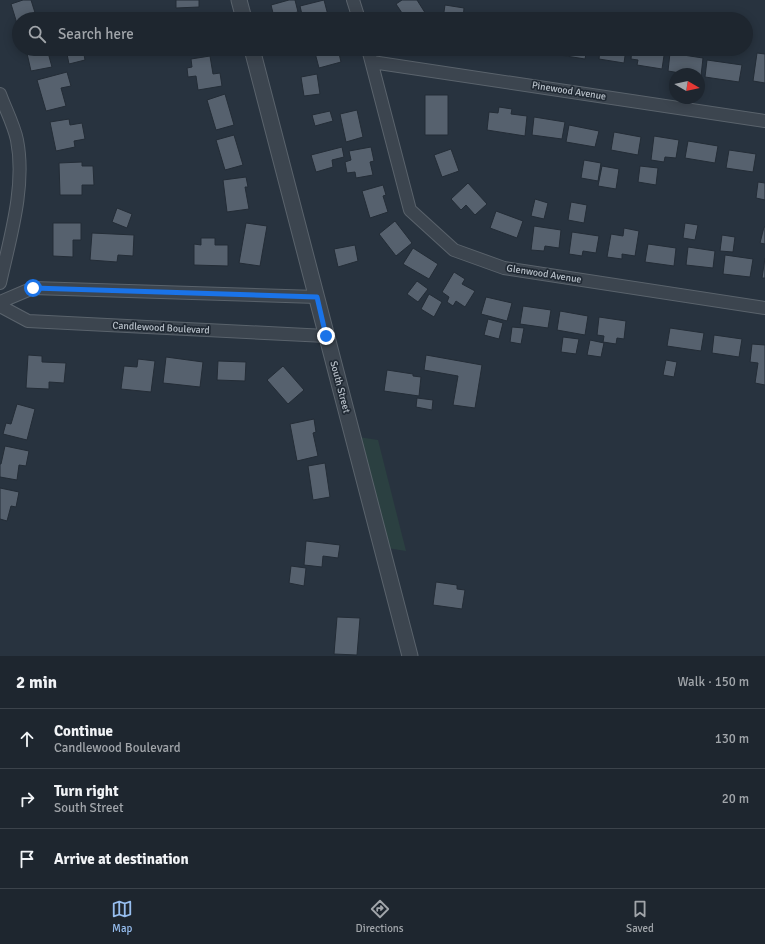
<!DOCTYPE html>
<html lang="en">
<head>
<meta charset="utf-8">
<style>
  :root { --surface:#1e262f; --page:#262e37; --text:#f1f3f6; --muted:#a1a5aa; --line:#3c434b; --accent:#97beef }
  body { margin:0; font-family:Signika,sans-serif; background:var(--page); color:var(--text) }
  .compass { position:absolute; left:669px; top:68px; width:36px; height:36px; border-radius:50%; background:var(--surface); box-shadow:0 2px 10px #0003; rotate:99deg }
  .stop { position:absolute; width:12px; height:12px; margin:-9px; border:3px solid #1a73e8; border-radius:50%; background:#fff }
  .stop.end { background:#1a73e8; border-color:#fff; box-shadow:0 1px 4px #0008 }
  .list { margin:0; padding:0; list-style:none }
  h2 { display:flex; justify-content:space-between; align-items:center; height:52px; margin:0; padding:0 16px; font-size:17px }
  h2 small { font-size:13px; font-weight:400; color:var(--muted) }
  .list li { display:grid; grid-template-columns:26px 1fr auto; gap:12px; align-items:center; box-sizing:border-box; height:60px; padding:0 16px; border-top:1px solid var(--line) }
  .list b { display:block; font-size:15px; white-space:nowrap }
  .list p { margin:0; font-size:13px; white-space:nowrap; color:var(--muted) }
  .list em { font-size:13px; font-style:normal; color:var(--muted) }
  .icon { flex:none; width:22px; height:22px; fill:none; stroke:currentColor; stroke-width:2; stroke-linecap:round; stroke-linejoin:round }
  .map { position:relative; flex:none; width:765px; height:656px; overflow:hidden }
  .search { position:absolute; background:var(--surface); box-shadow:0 2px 10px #0003; left:12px; right:12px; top:12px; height:44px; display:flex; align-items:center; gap:10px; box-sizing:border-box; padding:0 14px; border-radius:22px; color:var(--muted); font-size:15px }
  .sheet { height:232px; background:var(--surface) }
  nav { display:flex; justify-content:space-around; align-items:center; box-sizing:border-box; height:56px; border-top:1px solid var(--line); background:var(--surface); font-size:11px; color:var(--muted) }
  nav a { display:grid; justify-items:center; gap:2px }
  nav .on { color:var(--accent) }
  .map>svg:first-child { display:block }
  .green { fill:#2b4041 }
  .building { fill:#56616e; stroke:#232c36 }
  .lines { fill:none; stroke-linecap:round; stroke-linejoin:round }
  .minor-casing { stroke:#5a636c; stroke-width:14 }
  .tertiary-casing { stroke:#5a636c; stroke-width:17 }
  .minor { stroke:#3c454f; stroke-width:12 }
  .tertiary { stroke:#3c454f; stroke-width:15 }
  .route { stroke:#1a73e8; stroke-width:5 }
  .labels { text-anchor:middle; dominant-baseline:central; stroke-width:3.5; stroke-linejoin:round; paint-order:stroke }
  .street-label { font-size:10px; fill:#b8c0c9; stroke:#212a34 }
</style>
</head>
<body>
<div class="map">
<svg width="765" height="656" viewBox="0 0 765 656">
  <rect width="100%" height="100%" fill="#28333f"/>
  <path class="green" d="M352 436 378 440 406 551 381 547Z"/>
  <path class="building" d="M23 0H31L37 19H19V30L11 4Z
    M176 0H199V7L176 8Z
    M289 0H295L298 12 274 17 271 5Z
    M324 0 329 19H303L300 6Z
    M402 0H417L429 19H406L396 4Z
    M445 5 464 8 463 19H443Z
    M200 16V19H181Z
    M26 49H47L52 67 31 71Z
    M66 49H83L85 60 69 64Z
    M293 49H308L309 51 295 55Z
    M314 49H338L341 62 319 68Z
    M561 49H587L585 59 560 55Z
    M600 49H626L624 63 599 59Z
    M632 49H665L662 69 637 65 638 60 631 59Z
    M670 53 703 58 701 76H699V74H686L668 71Z
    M757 53 765 54V83L753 81Z
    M210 56 213 74 220 73 222 86 198 90 196 76 188 77 187 68 192 67 191 59Z
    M707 60 742 65 739 82 705 77Z
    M67 72 71 86 61 88 66 106 46 111 37 80Z
    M317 74 320 94 304 96 301 77Z
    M225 94 234 125 216 130 207 100Z
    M425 95H448V135H425Z
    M499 107 512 109 511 114 527 116 525 136 487 130 489 112 498 113Z
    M357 110 363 137 346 142 340 114Z
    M330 111 333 121 315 126 312 115Z
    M534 117 565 122 562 139 532 135Z
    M69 119 70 125 82 123 85 139 74 141 75 147 56 151 50 122Z
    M569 125 599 131 595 147 566 142Z
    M614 132 641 137 638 155 611 150Z
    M234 135 243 165 225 170 216 140Z
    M654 136 679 140 676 158 665 157 664 162 651 160Z
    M688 141 718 146 715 163 685 158Z
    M342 147 344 157 332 160 333 167 316 172 311 155Z
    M371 147 374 161 370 162 373 175 356 178 355 172 347 173 345 162 351 160 349 151Z
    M451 149 459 171 442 177 434 155Z
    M729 150 756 154 753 172 726 168Z
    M584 160 601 163 598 181 581 178Z
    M82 162V166H93L94 185H82V195H60L59 163Z
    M602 166 619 169 616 189 598 186Z
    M640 166 658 168 656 185 638 182Z
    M246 177 248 187H245L249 209 227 212 223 180Z
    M758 182 765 183V200L756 198Z
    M468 183 487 204 475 215 466 205 461 210 451 199Z
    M383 185 386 195 383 196 388 212 370 218 362 191Z
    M535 199 548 203 544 219 531 216Z
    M571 202 587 205 584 223 568 220Z
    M117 208 132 214 127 228 112 222Z
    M496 211 523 221 517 238 490 228Z
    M395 221 412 243 396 256 379 234Z
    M53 223H81V240H73V257L53 256Z
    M246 223 267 226 260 266 239 263Z
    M685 223 698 225 695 240 683 238Z
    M534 226 561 230 559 248 545 246 544 251 531 250Z
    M764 227H765V244L760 243Z
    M624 228 639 231 635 256 622 254V259L607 257 611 234 623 236Z
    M572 232 599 236 596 253 583 251 582 256 569 254Z
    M92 233 134 235 133 256 118 255 117 262 90 260Z
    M722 235 735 237 733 252 720 251Z
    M201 238H215V245H228V266L194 265V244L201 245Z
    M648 244 676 248 674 266 645 262Z
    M355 245 358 261 338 267 334 249Z
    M688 247 715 251 713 268 686 265Z
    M413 248 438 264 429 279 403 264Z
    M725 255 753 259 750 277 723 274Z
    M765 258V278H762Z
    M454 272 465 279 462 284 475 291 465 307 456 301 453 306 447 302 449 297 442 292Z
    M417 281 428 289 418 302 407 294Z
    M429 294 442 302 434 317 421 309Z
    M486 297 512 303 507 321 481 314Z
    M523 306 551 310 548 328 520 324Z
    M560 311 588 316 585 335 557 330Z
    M599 317 626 321 624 339 617 338 616 344 603 342 604 336 597 335Z
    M488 319 503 323 499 339 484 335Z
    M512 327 524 328 521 344 510 342Z
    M670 328 704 333 701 351 667 346Z
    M714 335 742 339 739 357 712 353Z
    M563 337 579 339 576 354 561 352Z
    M590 340 604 343 601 357 587 355Z
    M752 344 765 345V385L755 383 758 363 750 362Z
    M28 355 42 356V362L66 363 64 383 49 382V389L26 388Z
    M426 355 482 365 475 408 453 405 458 376 424 370Z
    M166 357 203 362 200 387 163 383Z
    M138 359 155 361 151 392 121 389 124 366 137 367Z
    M666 360 677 362 674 377 663 375Z
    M218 361 246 362 245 381 217 380Z
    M283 366 304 390 288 404 267 380Z
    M387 370 413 374V376L421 377 419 396 384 391Z
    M417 398 433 400 432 410 416 407Z
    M17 404 35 409 27 440 3 434 6 423 11 424Z
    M314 419 316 432 313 433 318 456 297 461 290 424Z
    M5 446 29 451 26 466 19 465 17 480 0 477V464H1Z
    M325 463 330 497 313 500 308 466Z
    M0 488 19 492 16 507 11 506 7 521 0 519Z
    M306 541 340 545 338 558 323 556 322 567 304 565Z
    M291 566 306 568 304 586 289 583Z
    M436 582 457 585V589L465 590 462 609 433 605Z
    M337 617 360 618 357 655 334 654Z"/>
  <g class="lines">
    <defs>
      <path id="minor" d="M353 0 359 19
        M368 49 410 210 454 250 504 268 765 308
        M372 62 765 121
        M0 94C5 108 14 125 17 140 26 186 10 238 0 283
        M0 302 33 288 317 297
        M0 306 28 321 326 336"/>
      <path id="tertiary" d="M239 0 244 19
        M252 49 410 656"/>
    </defs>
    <use href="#minor" class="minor-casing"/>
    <use href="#tertiary" class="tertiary-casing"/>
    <use href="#minor" class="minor"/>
    <use href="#tertiary" class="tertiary"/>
  </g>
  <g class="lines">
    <path class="route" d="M33 288 317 297 326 336"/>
  </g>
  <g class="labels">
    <g class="street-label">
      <text transform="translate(569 91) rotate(9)">Pinewood Avenue</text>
      <text transform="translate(544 274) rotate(9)">Glenwood Avenue</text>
      <text transform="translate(161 328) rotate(3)">Candlewood Boulevard</text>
      <text transform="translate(340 387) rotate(75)">South Street</text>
    </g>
  </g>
</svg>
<svg class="compass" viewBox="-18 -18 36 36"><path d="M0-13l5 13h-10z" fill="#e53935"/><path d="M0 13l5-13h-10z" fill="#a1a5aa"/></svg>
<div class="stop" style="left:33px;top:288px"></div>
<div class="stop end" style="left:326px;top:336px"></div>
<div class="search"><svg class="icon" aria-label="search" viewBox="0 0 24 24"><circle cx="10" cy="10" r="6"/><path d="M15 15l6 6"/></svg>Search here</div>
</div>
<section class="sheet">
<h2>2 min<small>Walk · 150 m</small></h2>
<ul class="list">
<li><svg class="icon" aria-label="ahead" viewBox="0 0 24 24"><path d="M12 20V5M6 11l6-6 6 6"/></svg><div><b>Continue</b><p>Candlewood Boulevard</p></div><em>130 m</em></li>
<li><svg class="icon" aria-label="right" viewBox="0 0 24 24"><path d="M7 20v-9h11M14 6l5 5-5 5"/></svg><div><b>Turn right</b><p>South Street</p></div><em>20 m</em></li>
<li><svg class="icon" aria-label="arrive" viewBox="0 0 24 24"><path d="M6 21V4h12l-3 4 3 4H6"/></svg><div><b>Arrive at destination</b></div></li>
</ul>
</section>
<nav>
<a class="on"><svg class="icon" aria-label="map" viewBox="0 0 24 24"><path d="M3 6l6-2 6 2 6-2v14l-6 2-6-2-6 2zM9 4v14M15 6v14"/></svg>Map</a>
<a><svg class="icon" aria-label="directions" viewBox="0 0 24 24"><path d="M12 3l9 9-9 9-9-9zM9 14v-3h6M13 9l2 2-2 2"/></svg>Directions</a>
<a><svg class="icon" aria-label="saved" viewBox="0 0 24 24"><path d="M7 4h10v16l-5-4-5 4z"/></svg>Saved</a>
</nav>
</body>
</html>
